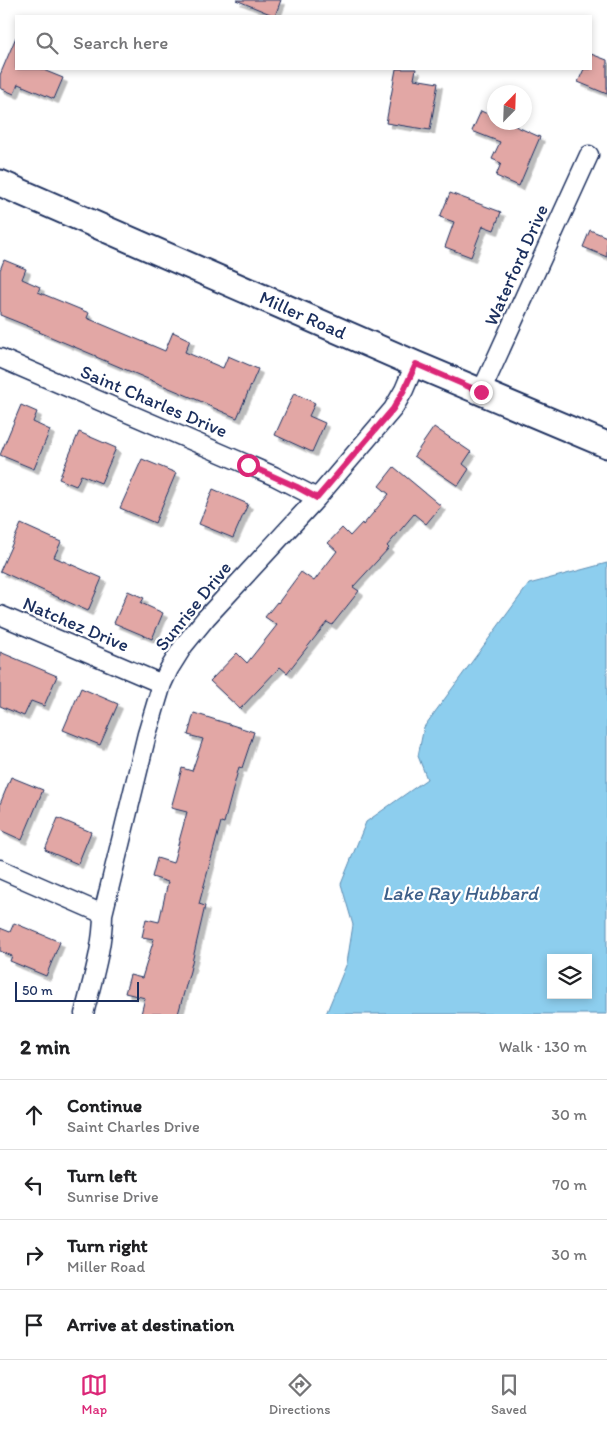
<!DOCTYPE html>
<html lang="en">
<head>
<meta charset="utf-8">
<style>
  :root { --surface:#fff; --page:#f2f2f2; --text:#202124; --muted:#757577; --line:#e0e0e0; --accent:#db2777 }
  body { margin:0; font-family:Itim,sans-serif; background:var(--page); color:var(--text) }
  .controls { position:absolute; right:15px; bottom:15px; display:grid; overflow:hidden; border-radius:0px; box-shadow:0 2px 8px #0003 }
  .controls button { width:45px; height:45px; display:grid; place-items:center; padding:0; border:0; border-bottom:1px solid var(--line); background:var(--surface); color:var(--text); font:25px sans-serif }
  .compass { position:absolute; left:487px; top:85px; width:45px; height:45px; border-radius:50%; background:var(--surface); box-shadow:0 2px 8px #0003; rotate:23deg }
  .scale { position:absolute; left:15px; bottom:12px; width:124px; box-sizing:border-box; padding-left:5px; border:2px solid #1b2f5e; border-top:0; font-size:14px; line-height:18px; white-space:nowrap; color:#1b2f5e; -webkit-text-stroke:4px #fff; paint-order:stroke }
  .stop { position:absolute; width:15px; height:15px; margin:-11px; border:4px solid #db2777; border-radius:50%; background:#fff }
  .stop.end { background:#db2777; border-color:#fff; box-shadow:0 1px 5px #0008 }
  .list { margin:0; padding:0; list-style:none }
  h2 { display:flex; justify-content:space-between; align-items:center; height:65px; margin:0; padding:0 20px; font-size:21px }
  h2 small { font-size:16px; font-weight:400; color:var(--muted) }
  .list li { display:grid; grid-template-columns:32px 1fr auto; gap:15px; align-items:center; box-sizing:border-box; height:70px; padding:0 20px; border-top:1px solid var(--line) }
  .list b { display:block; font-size:19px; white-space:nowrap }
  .list p { margin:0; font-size:16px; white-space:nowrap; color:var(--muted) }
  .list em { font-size:16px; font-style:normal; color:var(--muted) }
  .icon { flex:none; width:28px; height:28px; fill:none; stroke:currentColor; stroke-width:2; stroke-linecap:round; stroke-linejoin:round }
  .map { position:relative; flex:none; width:607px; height:1014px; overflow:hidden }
  .search { position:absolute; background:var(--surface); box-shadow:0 2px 8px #0003; left:15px; right:15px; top:15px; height:55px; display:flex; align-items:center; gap:12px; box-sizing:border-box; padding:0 18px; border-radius:0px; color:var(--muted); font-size:19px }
  .sheet { height:345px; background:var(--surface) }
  nav { display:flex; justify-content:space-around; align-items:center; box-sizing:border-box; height:70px; border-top:1px solid var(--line); background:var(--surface); font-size:14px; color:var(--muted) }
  nav a { display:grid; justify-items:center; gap:2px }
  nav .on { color:var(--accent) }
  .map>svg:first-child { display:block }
  .water { fill:#8dceee; stroke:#5f8eb4; fill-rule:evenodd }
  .building { fill:#e2a7a5; stroke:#1b2f5e; filter:url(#shadow) }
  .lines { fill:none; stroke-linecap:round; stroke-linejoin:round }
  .minor-casing { stroke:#1b2f5e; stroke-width:21 }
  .secondary-casing { stroke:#1b2f5e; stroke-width:29 }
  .minor { stroke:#fff; stroke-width:18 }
  .secondary { stroke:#fff; stroke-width:25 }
  .route { stroke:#db2777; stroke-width:6 }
  .labels { text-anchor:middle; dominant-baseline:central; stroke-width:4.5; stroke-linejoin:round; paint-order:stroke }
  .street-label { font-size:19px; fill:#1b2f5e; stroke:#fff }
  .water-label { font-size:20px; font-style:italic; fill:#3d5f89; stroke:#fff }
</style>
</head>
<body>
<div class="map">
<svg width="607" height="1014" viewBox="0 0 607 1014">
  <defs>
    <filter id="shadow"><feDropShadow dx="4.5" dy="4.5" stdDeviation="0" flood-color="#0004"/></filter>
  </defs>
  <rect width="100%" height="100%" fill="#fff"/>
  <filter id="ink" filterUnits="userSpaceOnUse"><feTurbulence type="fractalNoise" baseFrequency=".02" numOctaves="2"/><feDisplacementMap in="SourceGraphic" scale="10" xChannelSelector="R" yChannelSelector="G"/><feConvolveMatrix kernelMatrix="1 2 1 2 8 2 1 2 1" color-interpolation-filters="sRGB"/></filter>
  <g filter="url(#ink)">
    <path class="water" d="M607 563V1014H326L347 963 353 925 341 884 366 822 427 779 418 756 424 727 529 584ZM551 958H588V995H551Z"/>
    <path class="building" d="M236 0H281L275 16Z
      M16 37V69H41L63 78 54 99 18 84 14 94 0 88V75Z
      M591 54 607 60V94L578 82 584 69H591Z
      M396 69H416L414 79 438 83 430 130 386 123Z
      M481 111 494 117V122H506L540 137 519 186 496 176 501 163 492 159 500 142 472 131Z
      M450 193 501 212 494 230 483 226 471 257 445 247 454 222 440 217Z
      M590 230 607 237V257L583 247Z
      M4 260 26 269 22 279 40 287 38 292 89 313 87 318 165 351 173 332 190 340 185 352 223 368 228 356 258 369 237 418 207 405V404L96 357V356L39 332 40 331 0 315V270Z
      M294 393 315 403 309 416 325 423 312 452 275 435Z
      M21 405 37 412 33 422 50 430 34 469 0 455Z
      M434 427 471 452 463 464 469 469 458 486 414 456Z
      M79 432 116 448 101 483 81 475 76 486 59 479Z
      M142 459 176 473 155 523 120 508Z
      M394 467 441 506 426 524 414 514 387 546 389 548 353 587 359 591 332 625 327 622 287 673 280 667 240 709 210 681 237 653 247 663 277 625 265 617 277 602 278 603 301 572 314 581 337 551 328 543 342 528 350 536 362 523 363 525 389 494 379 486Z
      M213 489 248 504 233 538 199 524Z
      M21 524 61 542 54 557 102 578 88 611 0 571Z
      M128 591 144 598 141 603 163 613 152 639 114 623Z
      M0 652 57 676 44 706 31 701 24 716 0 706Z
      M81 688 118 704 100 745 63 730Z
      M194 713 254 732 242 768 239 767 224 823 221 822 199 904 205 906 190 971 178 1014H141L145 998 125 993 130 975 142 978 154 939 142 937 146 919 159 922 168 882 152 877 157 858 173 863 187 812 171 808 182 768 192 771 203 739 188 735Z
      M11 777 43 790 22 840 0 830V804Z
      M58 818 91 832 78 864 45 850Z
      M14 923 60 942 46 976 10 961 12 956 0 951V928L10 932Z"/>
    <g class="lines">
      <defs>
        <path id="minor" d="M0 358 274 476 317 498
          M481 392 589 155
          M0 615 162 684
          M0 869 103 914
          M84 1014C92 981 103 948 103 914L147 734 162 684 169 669 184 645 206 618 317 498 393 409 404 390 415 364"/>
        <path id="secondary" d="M0 183 415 364 607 445"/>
      </defs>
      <use href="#minor" class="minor-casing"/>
      <use href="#secondary" class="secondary-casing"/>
      <use href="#minor" class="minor"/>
      <use href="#secondary" class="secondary"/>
    </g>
  </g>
  <g class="lines" filter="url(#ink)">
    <path class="route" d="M248 465 297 487 317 498 393 409 404 390 416 364 481 392"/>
  </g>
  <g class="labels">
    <g class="street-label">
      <text transform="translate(516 265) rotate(-66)">Waterford Drive</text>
      <text transform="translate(303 315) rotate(24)">Miller Road</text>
      <text transform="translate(154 401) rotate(23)">Saint Charles Drive</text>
      <text transform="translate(193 606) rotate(-51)">Sunrise Drive</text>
      <text transform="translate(76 624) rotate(23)">Natchez Drive</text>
    </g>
    <g class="water-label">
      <text x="460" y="893">Lake Ray Hubbard</text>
    </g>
  </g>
</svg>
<div class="controls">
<button><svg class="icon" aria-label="layers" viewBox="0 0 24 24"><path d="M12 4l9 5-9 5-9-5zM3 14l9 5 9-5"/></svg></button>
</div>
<svg class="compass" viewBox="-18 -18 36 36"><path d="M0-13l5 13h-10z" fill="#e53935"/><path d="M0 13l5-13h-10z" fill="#757577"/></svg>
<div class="scale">50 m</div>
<div class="stop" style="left:248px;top:465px"></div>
<div class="stop end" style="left:481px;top:392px"></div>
<div class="search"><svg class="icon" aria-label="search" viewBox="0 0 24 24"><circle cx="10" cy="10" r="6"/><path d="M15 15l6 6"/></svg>Search here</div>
</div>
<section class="sheet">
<h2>2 min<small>Walk · 130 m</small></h2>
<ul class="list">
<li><svg class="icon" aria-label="ahead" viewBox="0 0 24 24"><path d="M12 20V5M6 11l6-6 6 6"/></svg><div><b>Continue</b><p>Saint Charles Drive</p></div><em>30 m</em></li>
<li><svg class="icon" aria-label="left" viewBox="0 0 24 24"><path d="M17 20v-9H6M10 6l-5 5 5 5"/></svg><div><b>Turn left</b><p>Sunrise Drive</p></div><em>70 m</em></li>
<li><svg class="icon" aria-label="right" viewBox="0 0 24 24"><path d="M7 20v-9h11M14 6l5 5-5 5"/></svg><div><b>Turn right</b><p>Miller Road</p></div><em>30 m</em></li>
<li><svg class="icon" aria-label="arrive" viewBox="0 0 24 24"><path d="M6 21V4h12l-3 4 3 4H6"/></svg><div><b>Arrive at destination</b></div></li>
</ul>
</section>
<nav>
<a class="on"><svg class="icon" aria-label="map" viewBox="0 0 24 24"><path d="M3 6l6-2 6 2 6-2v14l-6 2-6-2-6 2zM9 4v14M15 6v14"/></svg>Map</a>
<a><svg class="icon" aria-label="directions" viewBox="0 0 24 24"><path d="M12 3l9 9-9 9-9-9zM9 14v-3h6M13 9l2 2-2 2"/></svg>Directions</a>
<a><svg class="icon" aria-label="saved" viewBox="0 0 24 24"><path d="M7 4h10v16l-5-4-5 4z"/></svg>Saved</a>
</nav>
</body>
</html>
